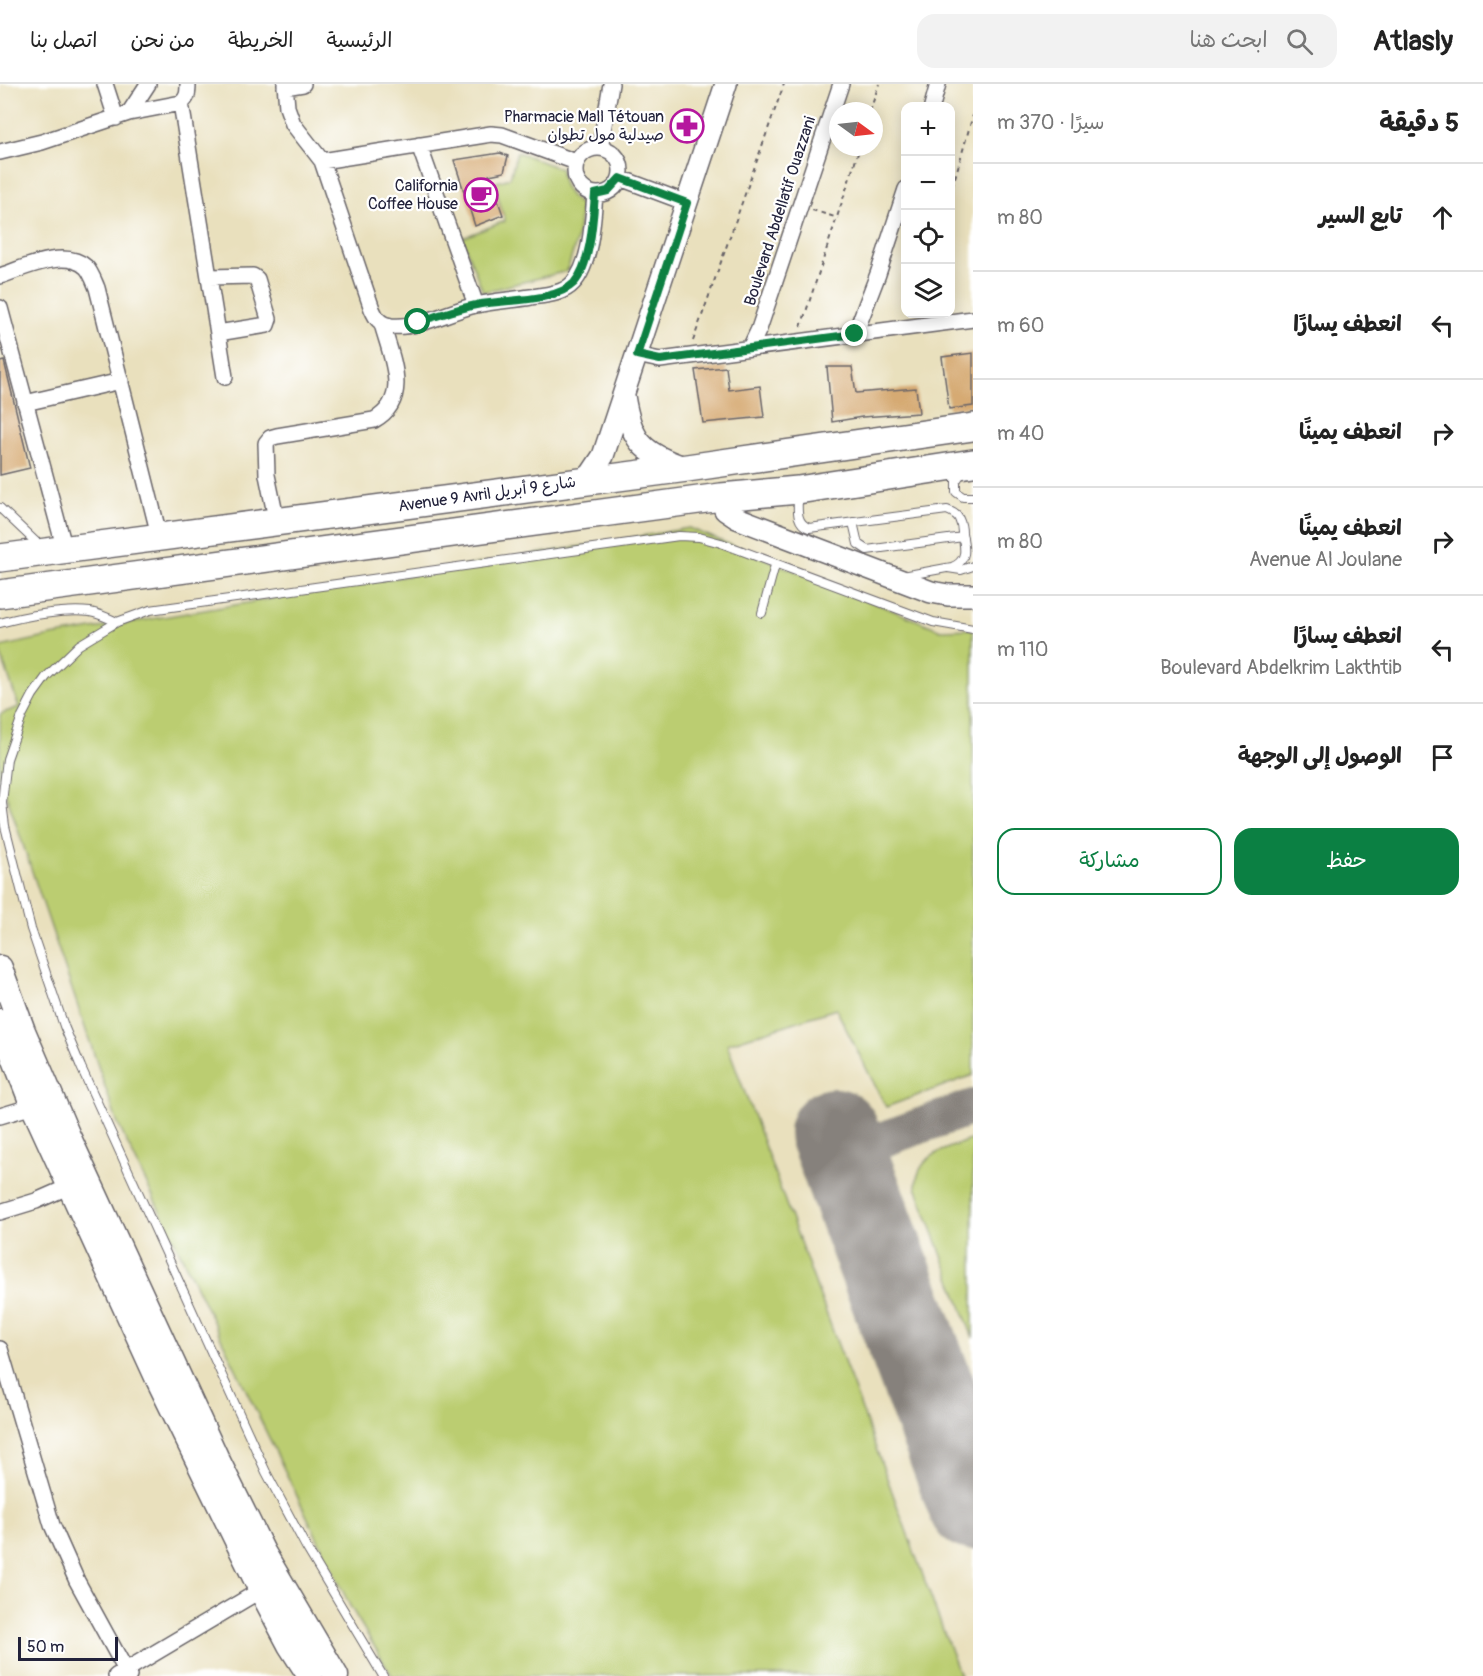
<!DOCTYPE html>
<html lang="ar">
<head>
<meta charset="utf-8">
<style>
  :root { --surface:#fff; --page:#f2f2f2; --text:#222; --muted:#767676; --line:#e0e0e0; --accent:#0b8043 }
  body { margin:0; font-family:Pangolin,"Playpen Sans Arabic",sans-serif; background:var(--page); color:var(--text); direction:rtl }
  .controls { position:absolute; right:18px; top:18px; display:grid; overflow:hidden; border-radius:12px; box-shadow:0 3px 15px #0003 }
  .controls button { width:54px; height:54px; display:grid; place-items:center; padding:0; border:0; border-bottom:2px solid var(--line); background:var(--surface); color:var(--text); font:30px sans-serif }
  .compass { position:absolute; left:829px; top:18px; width:54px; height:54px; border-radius:50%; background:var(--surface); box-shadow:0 3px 15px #0003; rotate:105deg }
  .scale { position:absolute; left:18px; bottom:15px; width:100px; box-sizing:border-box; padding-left:6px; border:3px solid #22223b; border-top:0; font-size:16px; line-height:21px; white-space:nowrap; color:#22223b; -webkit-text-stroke:4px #fff; paint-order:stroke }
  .stop { position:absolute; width:18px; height:18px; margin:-14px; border:4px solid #0b8043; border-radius:50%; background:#fff }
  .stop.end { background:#0b8043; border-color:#fff; box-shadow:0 2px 6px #0008 }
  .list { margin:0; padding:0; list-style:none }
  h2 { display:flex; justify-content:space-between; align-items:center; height:78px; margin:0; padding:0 24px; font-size:26px }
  h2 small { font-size:20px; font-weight:400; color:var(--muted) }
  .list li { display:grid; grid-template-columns:39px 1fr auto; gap:18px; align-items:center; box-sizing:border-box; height:108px; padding:0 24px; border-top:2px solid var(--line) }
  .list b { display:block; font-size:22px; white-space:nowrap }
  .list p { margin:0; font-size:20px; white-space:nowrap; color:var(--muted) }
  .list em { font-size:20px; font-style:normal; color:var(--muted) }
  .actions { display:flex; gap:12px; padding:18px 24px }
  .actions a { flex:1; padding:14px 0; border:2px solid var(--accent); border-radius:18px; text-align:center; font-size:21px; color:var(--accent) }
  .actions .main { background:var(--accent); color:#fff }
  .icon { flex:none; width:33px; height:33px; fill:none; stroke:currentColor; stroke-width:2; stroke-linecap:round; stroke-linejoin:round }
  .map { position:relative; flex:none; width:973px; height:1592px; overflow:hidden; direction:ltr }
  header { display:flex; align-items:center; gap:36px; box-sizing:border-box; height:84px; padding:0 30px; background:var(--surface); border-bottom:2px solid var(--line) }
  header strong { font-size:28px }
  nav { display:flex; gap:33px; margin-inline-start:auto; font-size:21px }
  .search { width:420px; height:54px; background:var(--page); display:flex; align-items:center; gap:15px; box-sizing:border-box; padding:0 21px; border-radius:18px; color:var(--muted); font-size:22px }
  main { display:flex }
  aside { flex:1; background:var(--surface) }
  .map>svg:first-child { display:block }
  .green { fill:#bbcd71; stroke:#6e7856; stroke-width:1.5 }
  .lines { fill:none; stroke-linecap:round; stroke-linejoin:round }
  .taxiway { stroke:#86817c; stroke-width:36 }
  .runway { stroke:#86817c; stroke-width:90 }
  .building { fill:#d6aa73 }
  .lane-casing { stroke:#686468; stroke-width:10 }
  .street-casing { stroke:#686468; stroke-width:18 }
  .secondary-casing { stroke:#686468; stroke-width:24 }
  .primary-casing { stroke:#686468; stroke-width:27 }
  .highway-casing { stroke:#686468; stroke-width:30 }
  .path { stroke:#686468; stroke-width:2; stroke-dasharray:4.5 4.5; stroke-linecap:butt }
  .lane { stroke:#fff; stroke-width:8 }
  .street { stroke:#fff; stroke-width:15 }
  .secondary { stroke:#fff; stroke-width:21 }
  .primary { stroke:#fff; stroke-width:24 }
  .highway { stroke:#fff; stroke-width:27 }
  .route { stroke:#0b8043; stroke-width:8 }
  .labels { text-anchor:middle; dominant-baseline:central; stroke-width:4.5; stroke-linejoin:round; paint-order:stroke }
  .poi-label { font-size:16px; fill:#22223b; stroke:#fff; text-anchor:end }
  .street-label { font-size:16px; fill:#22223b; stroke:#fff }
</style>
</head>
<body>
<header>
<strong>Atlasly</strong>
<div class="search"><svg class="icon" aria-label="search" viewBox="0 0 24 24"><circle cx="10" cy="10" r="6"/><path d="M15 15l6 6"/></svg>ابحث هنا</div>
<nav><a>الرئيسية</a><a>الخريطة</a><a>من نحن</a><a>اتصل بنا</a></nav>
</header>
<main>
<aside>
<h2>5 دقيقة<small>سيرًا · 370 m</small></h2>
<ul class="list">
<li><svg class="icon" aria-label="ahead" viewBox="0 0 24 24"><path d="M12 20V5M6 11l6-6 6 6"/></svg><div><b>تابع السير</b></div><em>80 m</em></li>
<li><svg class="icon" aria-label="left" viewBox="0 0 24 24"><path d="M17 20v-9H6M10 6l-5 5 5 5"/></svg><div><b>انعطف يسارًا</b></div><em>60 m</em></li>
<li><svg class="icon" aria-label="right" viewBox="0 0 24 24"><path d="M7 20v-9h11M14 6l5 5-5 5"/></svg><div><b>انعطف يمينًا</b></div><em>40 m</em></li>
<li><svg class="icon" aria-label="right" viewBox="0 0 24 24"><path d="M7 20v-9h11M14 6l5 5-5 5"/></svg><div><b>انعطف يمينًا</b><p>Avenue Al Joulane</p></div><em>80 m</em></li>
<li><svg class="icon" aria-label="left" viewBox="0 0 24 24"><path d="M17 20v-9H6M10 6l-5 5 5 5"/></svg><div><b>انعطف يسارًا</b><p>Boulevard Abdelkrim Lakthtib</p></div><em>110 m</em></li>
<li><svg class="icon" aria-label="arrive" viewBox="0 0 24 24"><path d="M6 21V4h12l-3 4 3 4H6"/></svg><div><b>الوصول إلى الوجهة</b></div></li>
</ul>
<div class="actions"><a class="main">حفظ</a><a>مشاركة</a></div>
</aside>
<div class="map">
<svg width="973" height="1592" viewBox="0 0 973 1592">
  <rect width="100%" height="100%" fill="#fff"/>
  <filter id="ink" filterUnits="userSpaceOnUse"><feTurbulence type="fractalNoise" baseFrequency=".0167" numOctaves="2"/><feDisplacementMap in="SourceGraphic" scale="12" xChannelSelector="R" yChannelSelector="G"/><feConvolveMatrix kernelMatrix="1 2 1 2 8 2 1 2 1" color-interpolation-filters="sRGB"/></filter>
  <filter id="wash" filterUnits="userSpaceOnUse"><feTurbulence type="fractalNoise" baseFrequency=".008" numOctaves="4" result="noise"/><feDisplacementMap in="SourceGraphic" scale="24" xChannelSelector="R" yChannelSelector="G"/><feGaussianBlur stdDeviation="1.35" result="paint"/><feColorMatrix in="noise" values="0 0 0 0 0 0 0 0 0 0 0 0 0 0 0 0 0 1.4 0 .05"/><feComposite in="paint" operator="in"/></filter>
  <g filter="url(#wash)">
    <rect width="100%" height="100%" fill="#e9e0bd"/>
    <path class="green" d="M517 68 561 85C561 100 568 112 581 121L577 155 567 187 483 208 462 154 505 137 494 99 510 94Z
      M689 444 941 546 973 545V991L886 1023 836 925 727 960 960 1592H392L350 1522 117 1038 0 693V630L19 623 0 568V563L51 552Z
      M973 1055V1254L916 1103C917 1070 946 1065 973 1055Z"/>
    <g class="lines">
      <path class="taxiway" d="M842 1070 973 1023"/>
      <path class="runway" d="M834 1049 973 1421"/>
    </g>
    <g id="blocks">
      <path class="building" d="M500 69 508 72 504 88 489 91 503 131 475 142 454 76Z
        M973 269V322L949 325 942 273Z
        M4 277 30 384 0 391V278Z
        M726 283 729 306 760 302 764 333 703 339 695 286Z
        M827 283H852L856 309 916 304 919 329 862 333 832 338Z"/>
    </g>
  </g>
  <g filter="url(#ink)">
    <use href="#blocks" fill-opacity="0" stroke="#686468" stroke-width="1.5"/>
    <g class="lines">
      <defs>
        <path id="lane" d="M962 388 956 397V408L963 413H973
          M798 412C798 424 795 439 809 444L947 426C952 428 957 430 959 435 961 439 962 445 962 449 965 464 968 477 952 483L903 492
          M0 424 39 461
          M853 438 858 460 867 466 963 453
          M948 484 961 486 973 482
          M762 529 775 481
          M0 539C24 532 65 525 90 528 100 530 108 534 117 538
          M383 1592 306 1463 266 1388 81 983 64 942 31 845 5 742 2 719 7 675 22 632 33 611 46 593 79 561 117 538 150 526 679 452 699 453 721 459 933 538 973 545"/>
        <path id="street" d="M105 0 116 34
          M285 0 287 23 293 40 322 77 372 225C376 234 379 240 391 242 419 245 449 227 476 221 493 217 513 216 531 213 546 211 563 210 573 199 591 180 593 135 595 110
          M285 3 303 0
          M181 19 225 293
          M932 22 938 0
          M129 29 148 0
          M419 61 476 221
          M600 64 611 0
          M575 87a23 23 0 1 1 46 0a23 23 0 1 1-46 0Z
          M0 68 42 58 129 29 181 19C188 14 188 8 188 0
          M322 77 491 50 502 51 576 78
          M620 94 687 119
          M0 192C24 184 65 164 86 183 91 188 94 197 97 204L160 455
          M209 193 253 192 257 195 269 235 267 241 218 249
          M0 224 65 466
          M855 250 878 190 906 105
          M750 264 759 245 841 0
          M637 271 660 276 973 235
          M25 319 121 297
          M277 439 267 391 266 359 270 354 277 352 374 336C412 315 391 273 382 240
          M0 1032 33 1022
          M0 1128 36 1117 70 1102
          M0 1265 52 1441 77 1497 129 1592
          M116 1592 261 1506"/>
        <path id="secondary" d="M624 312C631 356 641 369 684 383
          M581 398 591 390 603 372 726 0
          M721 413 725 426 737 434 931 508 948 511H973"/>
        <path id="primary" d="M0 884 23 947 68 1052 216 1373 263 1468 336 1592
          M0 937 33 1022 157 1293 261 1506 290 1561 310 1592"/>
        <path id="highway" d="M0 474 687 384 973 343
          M0 510 721 413 798 406 973 379"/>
      </defs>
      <use href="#lane" class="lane-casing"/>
      <use href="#street" class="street-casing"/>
      <use href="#secondary" class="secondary-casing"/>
      <use href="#primary" class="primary-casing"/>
      <use href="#highway" class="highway-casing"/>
      <path class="path" d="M870 27 879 0
        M950 111 973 31
        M812 126 838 134
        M801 243 860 63
        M693 257 784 0"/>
      <use href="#lane" class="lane"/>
      <use href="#street" class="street"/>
      <use href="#secondary" class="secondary"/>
      <use href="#primary" class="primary"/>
      <use href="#highway" class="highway"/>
    </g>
  </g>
  <g class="lines" filter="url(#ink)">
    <path class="route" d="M418 238C437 232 456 225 476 221 502 215 554 219 574 199 591 180 593 135 595 110L608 107 620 94 687 119 637 271 660 276 855 250"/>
  </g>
  <defs>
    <symbol id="pharmacy-ring" viewBox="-11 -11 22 22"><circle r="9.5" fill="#fff" stroke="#b5179e" stroke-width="1.5"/><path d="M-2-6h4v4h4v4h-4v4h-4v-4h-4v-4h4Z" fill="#b5179e"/></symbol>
    <symbol id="cafe-ring" viewBox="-11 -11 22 22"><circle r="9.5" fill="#fff" stroke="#b5179e" stroke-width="1.5"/><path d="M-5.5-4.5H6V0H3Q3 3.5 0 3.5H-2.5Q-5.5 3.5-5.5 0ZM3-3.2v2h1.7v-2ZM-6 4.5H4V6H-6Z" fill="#b5179e"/></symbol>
  </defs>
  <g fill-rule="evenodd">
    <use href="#pharmacy-ring" x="668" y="23" width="38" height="38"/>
    <use href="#cafe-ring" x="462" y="92" width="38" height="38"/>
  </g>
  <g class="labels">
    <g class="poi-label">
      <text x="664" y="33">Pharmacie Mall Tétouan<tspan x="664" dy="18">صيدلية مول تطوان</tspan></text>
      <text x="458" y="102">California<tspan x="458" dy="18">Coffee House</tspan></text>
    </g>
    <g class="street-label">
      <text transform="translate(780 127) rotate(-72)">Boulevard Abdellatif Ouazzani</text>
      <text transform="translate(487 410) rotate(-8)">Avenue 9 Avril شارع 9 أبريل</text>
    </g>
  </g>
</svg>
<div class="controls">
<button>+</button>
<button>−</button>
<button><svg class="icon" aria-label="locate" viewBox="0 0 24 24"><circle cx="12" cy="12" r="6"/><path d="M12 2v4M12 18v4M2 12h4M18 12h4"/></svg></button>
<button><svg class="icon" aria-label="layers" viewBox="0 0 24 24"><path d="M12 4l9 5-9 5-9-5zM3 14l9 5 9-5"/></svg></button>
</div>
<svg class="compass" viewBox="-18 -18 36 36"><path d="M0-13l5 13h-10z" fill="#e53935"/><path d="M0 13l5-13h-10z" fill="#767676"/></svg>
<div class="scale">50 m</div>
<div class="stop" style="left:418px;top:238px"></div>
<div class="stop end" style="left:855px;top:250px"></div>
</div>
</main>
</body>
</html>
